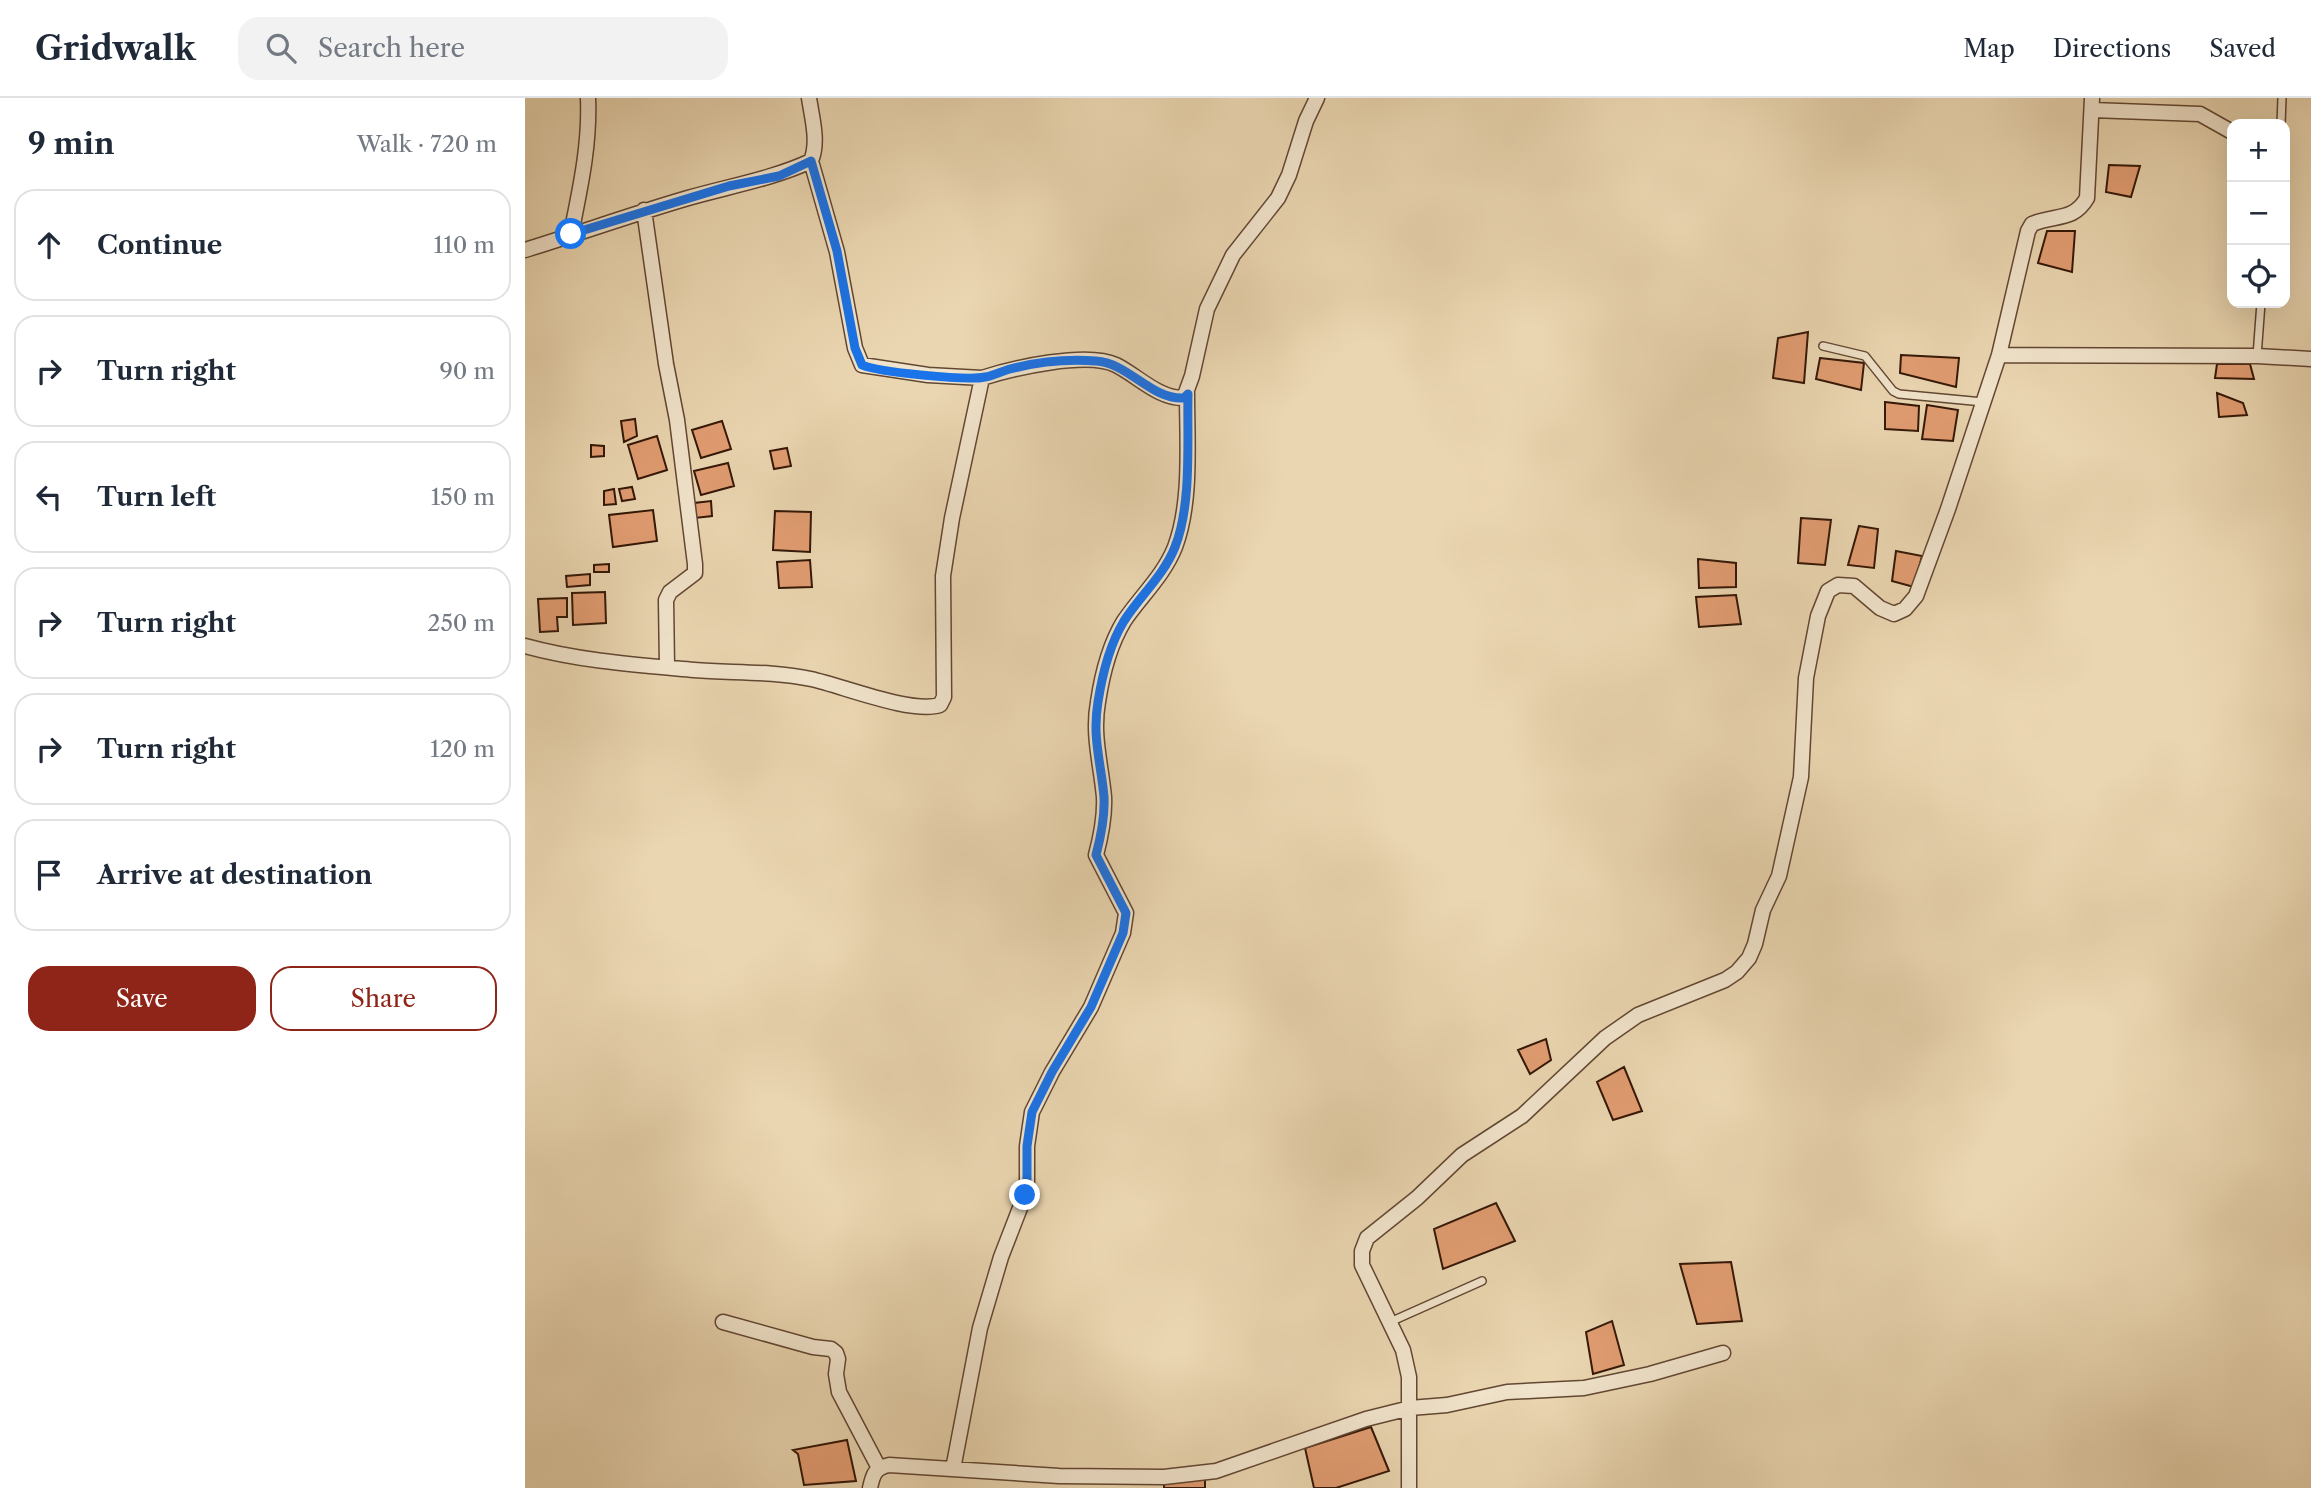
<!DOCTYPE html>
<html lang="en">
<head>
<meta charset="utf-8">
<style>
  :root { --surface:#fff; --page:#f2f2f3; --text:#1f2937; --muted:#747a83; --line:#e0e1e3; --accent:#8f2418 }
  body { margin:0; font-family:"Libre Caslon Text",serif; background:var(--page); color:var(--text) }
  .controls { position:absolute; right:21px; top:21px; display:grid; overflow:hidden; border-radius:14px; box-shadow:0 7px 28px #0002 }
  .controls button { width:63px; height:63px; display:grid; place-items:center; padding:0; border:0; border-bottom:2px solid var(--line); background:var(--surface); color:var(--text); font:35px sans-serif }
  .stop { position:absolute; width:21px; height:21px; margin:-16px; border:5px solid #1a73e8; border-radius:50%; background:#fff }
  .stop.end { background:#1a73e8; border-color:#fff; box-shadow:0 2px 7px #0008 }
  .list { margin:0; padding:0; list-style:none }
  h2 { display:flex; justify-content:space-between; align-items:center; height:91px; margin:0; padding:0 28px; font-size:30px }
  h2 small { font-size:23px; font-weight:400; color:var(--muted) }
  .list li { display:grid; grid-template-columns:46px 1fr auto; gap:21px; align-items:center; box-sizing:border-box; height:112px; margin:0 14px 14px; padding:0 14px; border:2px solid var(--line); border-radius:21px }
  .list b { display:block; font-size:26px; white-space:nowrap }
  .list em { font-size:23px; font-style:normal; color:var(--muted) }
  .actions { display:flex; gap:14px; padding:21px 28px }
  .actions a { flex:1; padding:16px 0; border:2px solid var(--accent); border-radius:21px; text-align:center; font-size:24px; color:var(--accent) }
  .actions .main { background:var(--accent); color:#fff }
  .icon { flex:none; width:38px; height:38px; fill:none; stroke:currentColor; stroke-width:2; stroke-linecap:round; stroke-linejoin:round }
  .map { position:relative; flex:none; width:1786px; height:1390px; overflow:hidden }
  header { display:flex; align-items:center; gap:42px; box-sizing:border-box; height:98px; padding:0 35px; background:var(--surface); border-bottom:2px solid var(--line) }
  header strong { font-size:33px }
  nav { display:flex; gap:38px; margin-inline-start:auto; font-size:24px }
  .search { width:490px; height:63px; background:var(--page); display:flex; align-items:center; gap:18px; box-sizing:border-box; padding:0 24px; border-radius:21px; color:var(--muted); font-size:26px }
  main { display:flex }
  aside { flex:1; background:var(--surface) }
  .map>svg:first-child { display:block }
  .building { fill:#e29d72; stroke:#341707; stroke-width:2 }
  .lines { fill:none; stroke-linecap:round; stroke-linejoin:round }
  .service-casing { stroke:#624732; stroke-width:10 }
  .minor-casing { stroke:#624732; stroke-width:17 }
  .service { stroke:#f1e4cc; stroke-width:7 }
  .minor { stroke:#f1e4cc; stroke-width:14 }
  .route { stroke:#1a73e8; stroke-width:9 }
</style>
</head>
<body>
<header>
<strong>Gridwalk</strong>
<div class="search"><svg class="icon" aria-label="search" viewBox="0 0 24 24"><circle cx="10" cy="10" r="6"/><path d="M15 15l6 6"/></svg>Search here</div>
<nav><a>Map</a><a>Directions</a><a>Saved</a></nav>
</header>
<main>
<aside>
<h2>9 min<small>Walk · 720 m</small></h2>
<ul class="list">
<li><svg class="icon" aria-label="ahead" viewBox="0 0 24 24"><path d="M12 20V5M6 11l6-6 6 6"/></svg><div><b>Continue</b></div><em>110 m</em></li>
<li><svg class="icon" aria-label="right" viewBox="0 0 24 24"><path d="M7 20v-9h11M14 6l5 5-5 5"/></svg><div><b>Turn right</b></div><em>90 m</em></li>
<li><svg class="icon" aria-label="left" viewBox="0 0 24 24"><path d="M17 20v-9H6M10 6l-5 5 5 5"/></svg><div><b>Turn left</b></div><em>150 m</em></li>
<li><svg class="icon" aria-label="right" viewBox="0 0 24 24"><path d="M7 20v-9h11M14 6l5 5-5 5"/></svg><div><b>Turn right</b></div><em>250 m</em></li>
<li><svg class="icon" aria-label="right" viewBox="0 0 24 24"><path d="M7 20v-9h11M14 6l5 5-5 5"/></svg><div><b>Turn right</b></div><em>120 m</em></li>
<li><svg class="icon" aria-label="arrive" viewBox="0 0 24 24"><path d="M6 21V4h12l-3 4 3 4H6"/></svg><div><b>Arrive at destination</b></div></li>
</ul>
<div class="actions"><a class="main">Save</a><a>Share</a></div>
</aside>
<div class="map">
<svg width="1786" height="1390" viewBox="0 0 1786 1390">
  <rect width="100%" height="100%" fill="#ead6b1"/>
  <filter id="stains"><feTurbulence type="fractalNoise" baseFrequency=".00286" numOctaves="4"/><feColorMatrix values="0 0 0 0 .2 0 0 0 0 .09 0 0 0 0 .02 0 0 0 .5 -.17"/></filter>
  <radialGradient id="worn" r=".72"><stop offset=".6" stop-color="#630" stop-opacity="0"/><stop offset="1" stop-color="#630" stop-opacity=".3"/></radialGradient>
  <path class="building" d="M1584 67 1615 68 1606 99 1581 94Z
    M1522 133H1550L1547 174 1513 165Z
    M1283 234 1279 285 1248 280 1253 240Z
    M1376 257 1434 260 1431 289 1375 275Z
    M1295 260 1339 265 1336 292 1291 281Z
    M1692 266H1725L1729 281 1690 280Z
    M1692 295 1718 305 1722 317 1694 319Z
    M1360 304 1394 308 1393 333 1360 331Z
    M1402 307 1433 312 1428 343 1397 341Z
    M110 321 112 338 99 344 96 323Z
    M197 323 206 351 176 360 167 332Z
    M132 338 142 372 113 381 103 347Z
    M66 347 79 348V358L66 359Z
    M262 350 266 368 249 371 245 353Z
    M203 365 209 388 176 397 169 373Z
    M107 389 110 401 97 403 94 391Z
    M89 391 91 406 79 407V393Z
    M186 403 187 418 170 420 169 405Z
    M128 412 132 443 88 449 84 417Z
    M250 413 286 414 285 454 248 452Z
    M1276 420 1306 422 1300 467 1273 465Z
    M1334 428 1353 431 1349 470 1323 467Z
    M1371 453 1397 458 1389 489 1367 483Z
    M1173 461 1211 465V489L1174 490Z
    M285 462 287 489 254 490 252 464Z
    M84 466V474H69V467Z
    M65 476V487L42 489 41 478Z
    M80 494 81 525 48 527 47 495Z
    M1211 497 1216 526 1174 529 1171 499Z
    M42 500V519H32L33 533 15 534 13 501Z
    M1021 941 1026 962 1005 976 993 952Z
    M1099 969 1117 1013 1088 1022 1072 984Z
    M971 1105 990 1143 918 1171 909 1131Z
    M1206 1164 1217 1223 1172 1226 1155 1166Z
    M1087 1223 1099 1267 1068 1276 1061 1234Z
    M846 1329 864 1373 811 1390H789L780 1350Z
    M322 1342 331 1383 279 1387 273 1356 268 1352Z
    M680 1380V1390H639V1385Z"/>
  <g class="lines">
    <defs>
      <path id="service" d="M1756 26 1757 0
        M1298 248 1340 258 1368 293 1374 296 1458 304
        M1732 258 1736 205
        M865 1224 957 1183"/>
      <path id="minor" d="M1567 12 1675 16 1707 34
        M286 63 312 154 330 250 337 267 403 277 457 280
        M119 112 141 266 152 322 170 466V475L145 494 141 502 142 569
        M46 136C55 91 65 47 63 0
        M0 152C55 135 108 116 163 100 205 88 247 81 286 63 294 44 287 20 284 0
        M1474 257 1732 258 1786 261
        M0 548C54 563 113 567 169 572 208 575 247 573 286 581 318 588 386 616 415 607L419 599 418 478 427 420 457 280C488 270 562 253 591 267 613 278 634 301 659 300L667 278 682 211 708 157 753 100 764 77 781 23 792 0
        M198 1224 288 1249 306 1251 311 1255 313 1261 311 1276 314 1294 354 1370
        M428 1371 455 1230 476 1159 500 1097 502 1084V1048L507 1014 527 974 566 909 598 835 601 815 571 757C576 738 580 719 579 699 576 666 567 637 573 604 577 577 585 546 599 523 616 498 639 477 650 449 667 404 662 343 662 295
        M345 1390C348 1376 350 1370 364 1367L534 1378 639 1379 691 1373 841 1321 885 1310 922 1307 982 1294 1059 1290 1125 1276 1198 1255
        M884 1390V1279L878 1252 837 1167V1153L842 1140 892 1100 937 1057 997 1018 1080 940 1113 917 1200 882 1212 874 1224 860 1230 846 1238 812 1254 778 1276 679 1281 580 1293 518 1303 493 1313 487 1329 488 1355 510 1369 516 1380 511 1391 498 1423 411 1474 257 1503 133 1507 126C1530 116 1548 124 1562 100L1567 0"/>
    </defs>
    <use href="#service" class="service-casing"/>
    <use href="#minor" class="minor-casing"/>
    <use href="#service" class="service"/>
    <use href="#minor" class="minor"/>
  </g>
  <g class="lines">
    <path class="route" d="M46 136 204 88 254 78 286 63 312 153 330 250 337 267C353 274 442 283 460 279 468 278 477 273 485 271 512 264 544 261 571 263 604 265 626 302 659 300L663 296C662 342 667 406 650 449 639 477 615 498 599 523 585 546 577 578 573 604 567 639 576 665 579 699 580 719 576 738 571 757L601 815 598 835 566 909 527 974 507 1014 502 1048V1084L500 1097"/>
  </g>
  <rect width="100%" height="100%" filter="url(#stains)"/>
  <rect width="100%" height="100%" fill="url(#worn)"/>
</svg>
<div class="controls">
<button>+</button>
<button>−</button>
<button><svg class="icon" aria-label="locate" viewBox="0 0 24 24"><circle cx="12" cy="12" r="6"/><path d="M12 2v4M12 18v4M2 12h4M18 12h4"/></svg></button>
</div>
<div class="stop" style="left:46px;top:136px"></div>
<div class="stop end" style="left:500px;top:1097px"></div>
</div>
</main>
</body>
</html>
